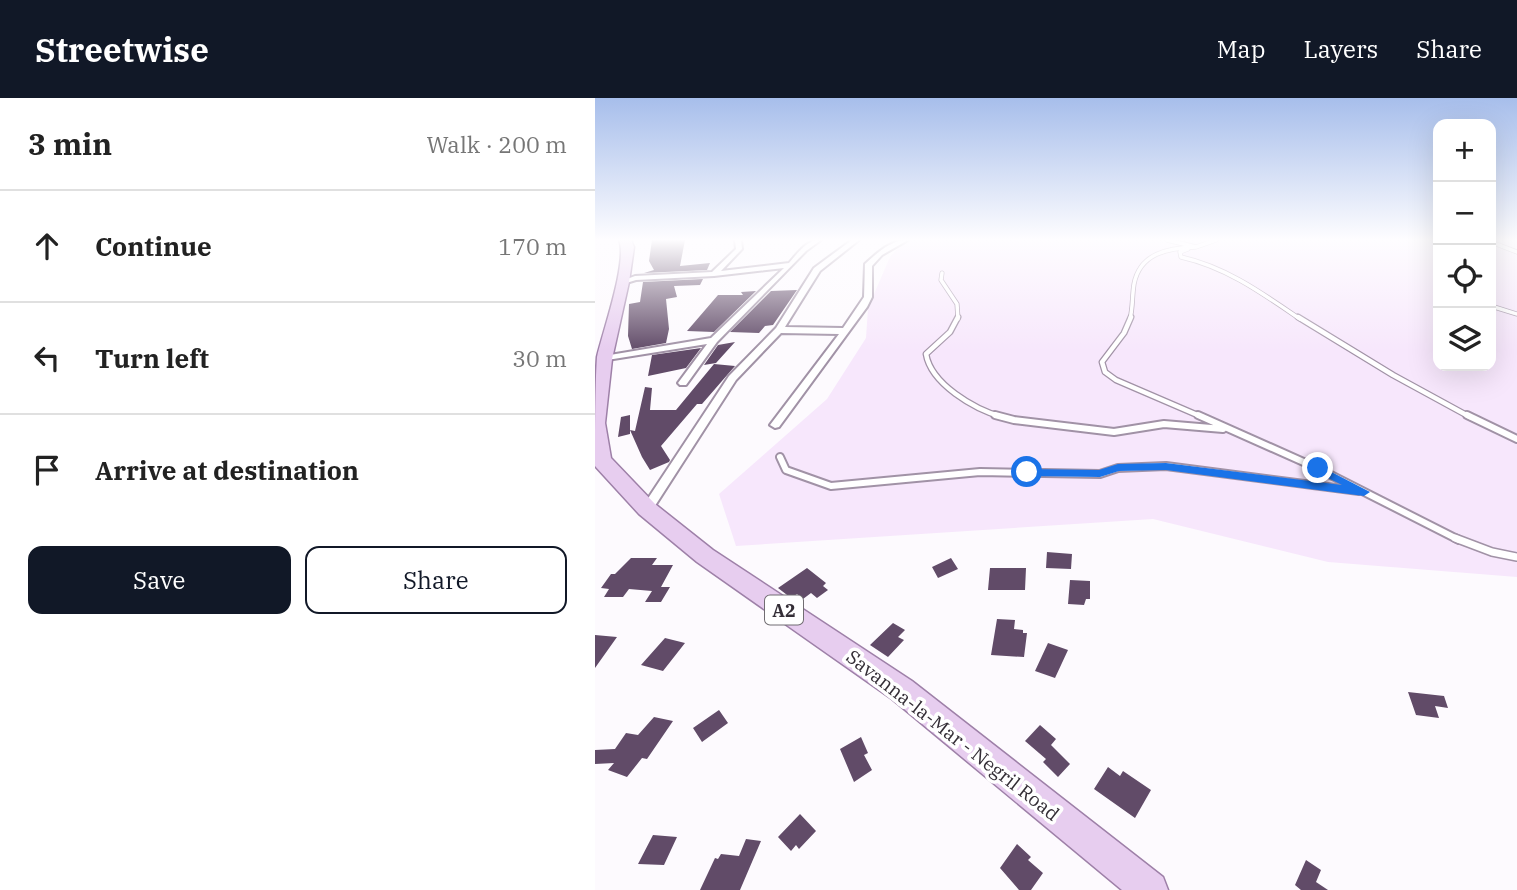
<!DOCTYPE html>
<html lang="en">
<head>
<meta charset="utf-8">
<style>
  :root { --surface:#fff; --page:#f2f2f2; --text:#222; --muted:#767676; --line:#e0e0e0; --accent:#111827 }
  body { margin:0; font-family:"IBM Plex Serif",serif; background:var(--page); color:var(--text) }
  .controls { position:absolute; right:21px; top:21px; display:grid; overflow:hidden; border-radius:14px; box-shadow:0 7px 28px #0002 }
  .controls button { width:63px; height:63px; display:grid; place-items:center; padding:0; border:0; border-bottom:2px solid var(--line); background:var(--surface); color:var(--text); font:35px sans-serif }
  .stop { position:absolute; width:21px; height:21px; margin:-16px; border:5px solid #1a73e8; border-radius:50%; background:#fff }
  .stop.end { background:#1a73e8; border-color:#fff; box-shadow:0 2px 7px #0008 }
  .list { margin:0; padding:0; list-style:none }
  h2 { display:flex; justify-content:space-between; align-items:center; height:91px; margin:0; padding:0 28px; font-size:30px }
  h2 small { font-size:23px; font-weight:400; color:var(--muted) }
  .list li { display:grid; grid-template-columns:46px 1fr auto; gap:21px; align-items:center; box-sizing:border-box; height:112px; padding:0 28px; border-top:2px solid var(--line) }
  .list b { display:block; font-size:26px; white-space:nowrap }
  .list em { font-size:23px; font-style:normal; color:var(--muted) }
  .actions { display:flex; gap:14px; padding:21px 28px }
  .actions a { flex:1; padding:16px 0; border:2px solid var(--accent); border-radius:14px; text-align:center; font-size:24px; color:var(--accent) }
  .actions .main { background:var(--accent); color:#fff }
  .icon { flex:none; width:38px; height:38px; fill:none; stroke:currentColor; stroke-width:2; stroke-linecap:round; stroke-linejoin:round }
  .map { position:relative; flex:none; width:922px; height:792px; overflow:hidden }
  header { display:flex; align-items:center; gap:42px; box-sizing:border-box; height:98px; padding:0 35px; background:var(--accent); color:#fff }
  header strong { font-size:33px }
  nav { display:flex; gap:38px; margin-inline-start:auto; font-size:24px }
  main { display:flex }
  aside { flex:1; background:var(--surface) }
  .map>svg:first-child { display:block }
  .green { fill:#f7e7fc }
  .building { fill:#614b68 }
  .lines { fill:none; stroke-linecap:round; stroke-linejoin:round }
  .lane-far3-casing { stroke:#a192a6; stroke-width:5 }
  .lane-far2-casing { stroke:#a192a6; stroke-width:7 }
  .lane-far1-casing { stroke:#a192a6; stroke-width:10 }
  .lane-casing { stroke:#a192a6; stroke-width:10 }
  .street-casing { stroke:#a192a6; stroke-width:4 }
  .primary-casing { stroke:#9e80a8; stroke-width:3 }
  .lane-far3 { stroke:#fff; stroke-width:3.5 }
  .lane-far2 { stroke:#fff; stroke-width:4.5 }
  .lane-far1 { stroke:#fff; stroke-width:6 }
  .lane { stroke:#fff; stroke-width:7 }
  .street { fill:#fff; fill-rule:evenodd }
  .primary { fill:#e7cdef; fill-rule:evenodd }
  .route { fill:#1a73e8 }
  .labels { text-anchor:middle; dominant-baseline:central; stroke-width:7; stroke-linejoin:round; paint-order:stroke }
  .shield { fill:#fff; stroke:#716d72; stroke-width:2 }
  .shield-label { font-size:18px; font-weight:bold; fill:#342e36 }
  .street-label { font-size:19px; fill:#342e36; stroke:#fff }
</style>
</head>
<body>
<header>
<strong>Streetwise</strong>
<nav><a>Map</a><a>Layers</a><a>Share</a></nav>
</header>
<main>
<aside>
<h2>3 min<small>Walk · 200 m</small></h2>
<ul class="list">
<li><svg class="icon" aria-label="ahead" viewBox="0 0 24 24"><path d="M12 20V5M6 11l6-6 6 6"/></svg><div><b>Continue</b></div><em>170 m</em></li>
<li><svg class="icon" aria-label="left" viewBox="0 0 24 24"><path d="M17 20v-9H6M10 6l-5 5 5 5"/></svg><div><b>Turn left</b></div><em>30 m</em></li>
<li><svg class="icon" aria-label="arrive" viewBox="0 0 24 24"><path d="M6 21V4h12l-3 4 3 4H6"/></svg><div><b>Arrive at destination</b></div></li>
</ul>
<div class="actions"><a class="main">Save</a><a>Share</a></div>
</aside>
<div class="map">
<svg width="922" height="792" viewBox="0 0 922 792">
  <rect width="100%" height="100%" fill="#fdfafe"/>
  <path class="green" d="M310 142H843V268H896V142H922V479L733 464 558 421 141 448 124 396 232 301 271 240 273 210 295 159Z"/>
  <path class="building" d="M57 142H90L85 168 115 165 112 172 49 175 59 172 54 163Z
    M108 181 105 187 79 188 82 199 71 201 74 231 71 245 37 251 33 238 34 206 45 204 48 184Z
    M202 192 178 227 170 228 164 235 135 234 176 193Z
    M161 193 119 234 92 233 123 197H148L146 194Z
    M140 244 121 265 109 267 123 247Z
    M106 250 91 270 53 278 57 257Z
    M119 266 140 268 107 306H102L66 348 75 362 74 364 55 372 47 359 35 332 40 333 50 289 57 290 55 312H81Z
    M35 317V336L23 339 26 319Z
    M452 454 477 456 476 471 451 470Z
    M36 460H62L57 467H78L66 489H75L66 504H50L57 493 34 491 28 499H9L14 491 6 490 16 476H20Z
    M356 460 363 471 343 480 337 469Z
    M212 470 231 485 228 488 233 492 222 500 216 495 208 501 202 496 196 500 183 490Z
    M395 470H431L430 492H393Z
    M475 482 495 483V501H491L489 507 473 506Z
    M402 521 420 522 419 531 428 532V535H432L429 559 396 557Z
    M298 525 310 532 303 539 309 542 293 559 275 547Z
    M0 537 22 539 0 570Z
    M70 540 90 545 68 573 46 567Z
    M453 545 473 552 460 580 440 573Z
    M813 594 849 598 853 610 840 608 844 620 821 617Z
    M124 612 133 625 107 644 98 630Z
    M59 619 78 623 52 661 47 660 32 679 13 672 19 665 0 666V652L20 651 31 635 43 637Z
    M445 627 461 641 456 647 475 666 463 679 448 664 451 661 430 643Z
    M266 639 273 655 269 657 277 672 259 684 245 651Z
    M513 669 525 678 528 673 556 692 540 720 499 691Z
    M205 716 221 733 204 751 201 747 196 753 183 739Z
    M58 737 82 739 69 767 43 766Z
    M151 741 166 743 145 792H105L120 760 123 761 126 756 144 758Z
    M422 746 436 759 433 762 448 775 436 792H424L405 770Z
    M711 762 726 772 721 784 733 792H706L700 787Z"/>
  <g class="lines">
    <defs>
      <path id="lane-far3" d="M572 142 601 149 621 142
        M896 144 922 154
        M593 151 585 154 586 159C631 169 667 195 705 221
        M347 175 346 182 362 206 363 221
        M896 208 922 216
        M535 221C538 209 537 198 539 186 545 155 573 150 601 149"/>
      <path id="lane-far2" d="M363 219 355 234 331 256C336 286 379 311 407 319
        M536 219 529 235 507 264 510 274 521 282 607 319
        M703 219 798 277 875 319"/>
      <path id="lane-far1" d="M400 317 419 322 519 334 569 326 628 331
        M603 317 722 370 864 442
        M872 317 922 341
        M185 359 191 372 236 388 385 374 505 376 523 370 571 368 764 393"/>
      <path id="lane" d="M860 440 897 454 922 459"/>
      <path id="street" d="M140 142H146L147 151 126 173 194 165C203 155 212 141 226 142L211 153 122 244 91 287H85L83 285 112 246 6 263V259L9 258 116 240 189 170 119 178 41 182 28 186 24 184 40 178 117 174 141 151Z
        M257 142H264L225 173 190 229 248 230 269 199 270 166C282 155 297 141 313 142L287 157 277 168V199L272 209 184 329 180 330 175 327 244 236 186 235 141 282 56 414H48L46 411 48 408 134 278 181 230 219 170Z"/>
      <path id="primary" d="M24 142H36L39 149 34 184 17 261 10 325 16 360 60 406 118 452 317 583 568 779 573 792H527L297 601 102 464 44 416 0 368C0 336 0 288 2 259 8 233 33 163 24 142Z"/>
    </defs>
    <use href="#lane-far3" class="lane-far3-casing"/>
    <use href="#lane-far2" class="lane-far2-casing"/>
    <use href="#lane-far1" class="lane-far1-casing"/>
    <use href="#lane" class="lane-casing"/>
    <use href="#street" class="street-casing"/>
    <use href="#primary" class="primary-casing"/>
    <use href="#lane-far3" class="lane-far3"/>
    <use href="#lane-far2" class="lane-far2"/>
    <use href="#lane-far1" class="lane-far1"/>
    <use href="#lane" class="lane"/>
    <use href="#street" class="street"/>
    <use href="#primary" class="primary"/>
  </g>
  <linearGradient id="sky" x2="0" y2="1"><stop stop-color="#a7beeb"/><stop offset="0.56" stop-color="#fefdff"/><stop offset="1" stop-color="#fefdff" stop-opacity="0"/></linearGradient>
  <rect width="922" height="253" fill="url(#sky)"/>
  <path class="route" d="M571 365 747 387 719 373 717 370 723 367 775 394 769 398 571 372 524 373 505 379 432 378 426 374 432 371 504 372 523 366Z"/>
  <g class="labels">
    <rect class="shield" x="170" y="497.5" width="38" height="29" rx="5"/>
    <g class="shield-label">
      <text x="189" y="512">A2</text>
    </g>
    <g class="street-label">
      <text transform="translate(358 637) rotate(38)">Savanna-la-Mar - Negril Road</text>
    </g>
  </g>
</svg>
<div class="controls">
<button>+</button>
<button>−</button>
<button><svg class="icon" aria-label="locate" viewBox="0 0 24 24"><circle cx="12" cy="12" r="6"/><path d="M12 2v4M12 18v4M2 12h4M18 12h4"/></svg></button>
<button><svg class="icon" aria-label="layers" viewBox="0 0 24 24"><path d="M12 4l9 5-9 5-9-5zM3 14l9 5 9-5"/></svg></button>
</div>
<div class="stop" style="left:432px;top:374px"></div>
<div class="stop end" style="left:723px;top:370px"></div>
</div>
</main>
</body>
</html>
